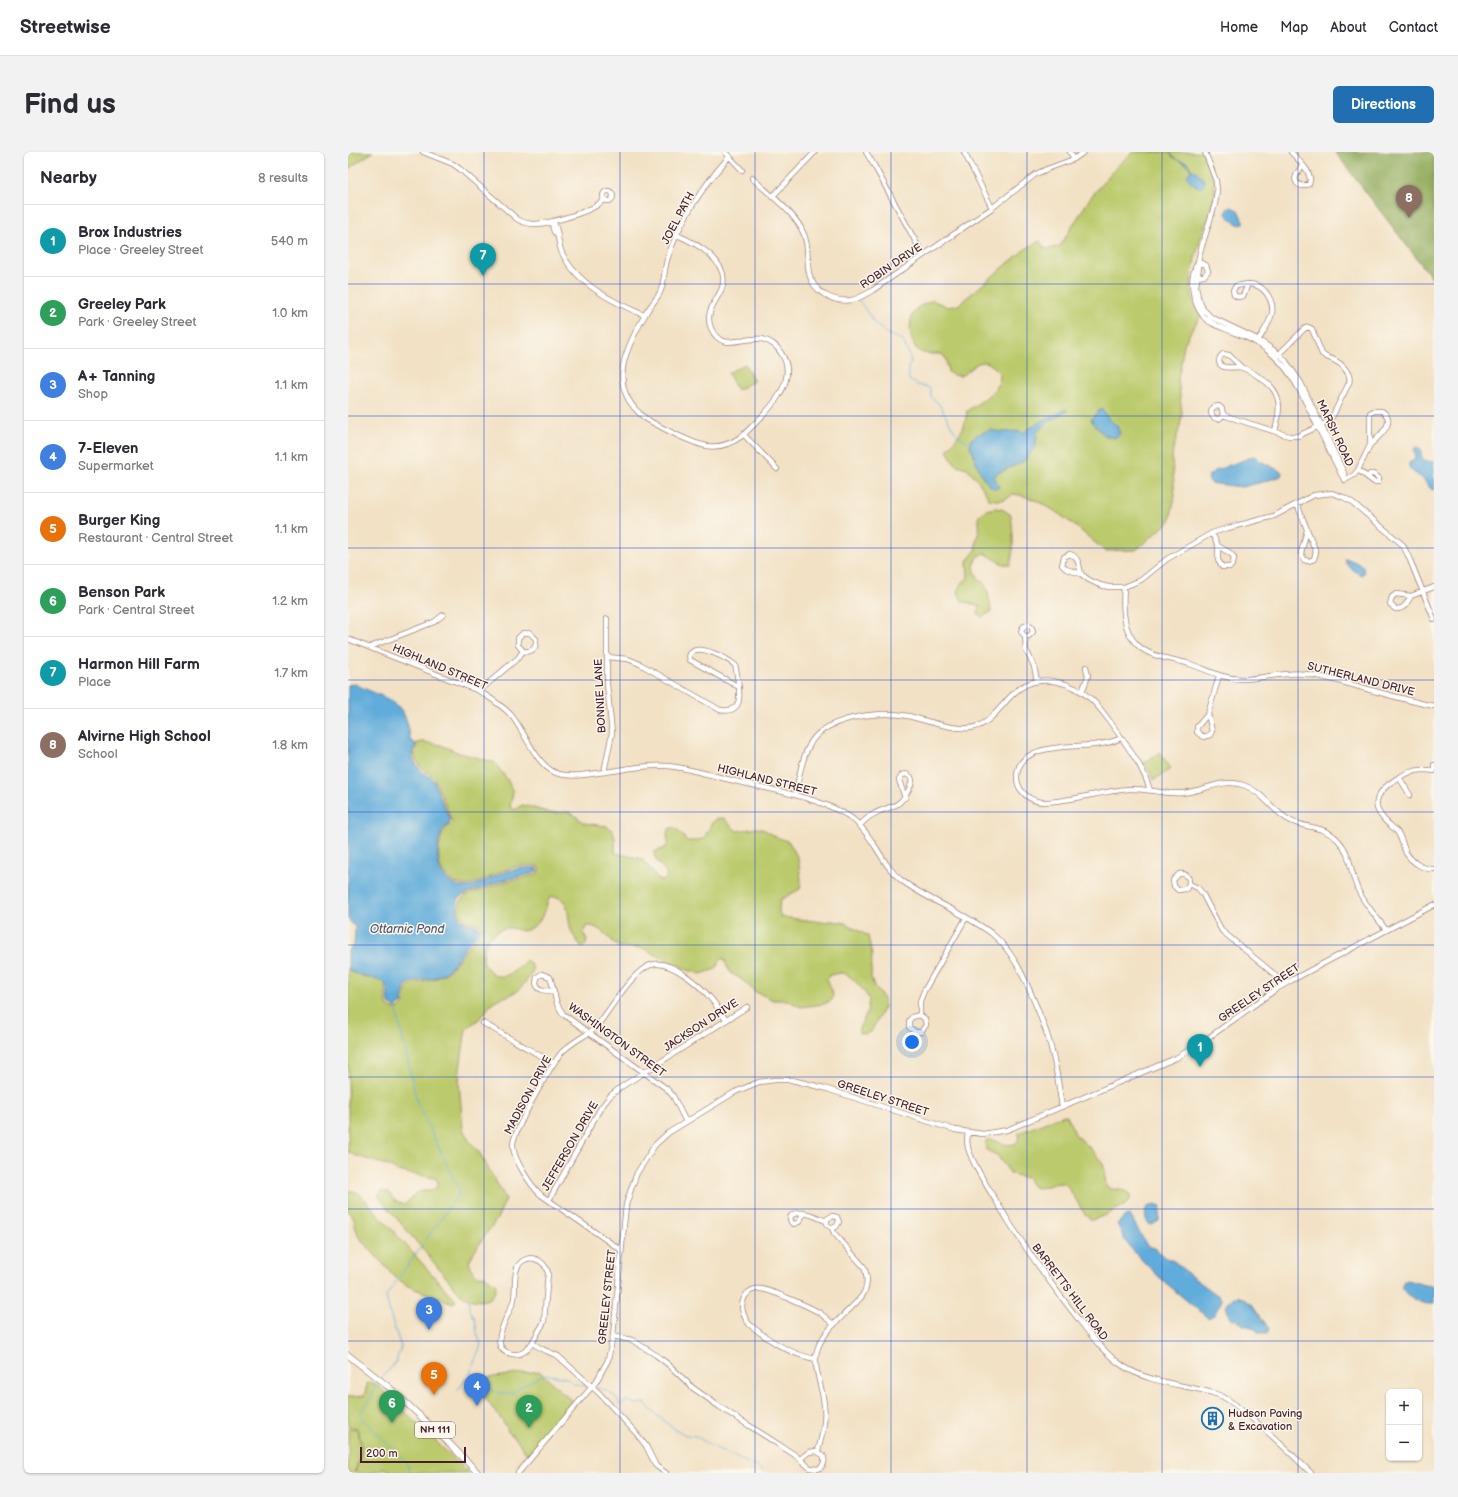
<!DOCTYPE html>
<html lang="en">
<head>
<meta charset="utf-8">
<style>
  :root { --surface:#fff; --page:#f2f2f3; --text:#2b2b33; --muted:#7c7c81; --line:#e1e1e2; --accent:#1f6fb2 }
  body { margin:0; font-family:"Balsamiq Sans",sans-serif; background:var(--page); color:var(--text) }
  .controls { position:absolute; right:12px; bottom:12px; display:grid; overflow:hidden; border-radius:6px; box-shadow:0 1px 3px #0004 }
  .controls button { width:36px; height:36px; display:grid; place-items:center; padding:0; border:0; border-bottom:1px solid var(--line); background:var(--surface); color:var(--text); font:20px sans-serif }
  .scale { position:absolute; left:12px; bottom:10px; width:106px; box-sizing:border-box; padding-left:4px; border:2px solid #4a1f2b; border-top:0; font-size:11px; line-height:14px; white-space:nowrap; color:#4a1f2b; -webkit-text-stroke:3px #fbf7ec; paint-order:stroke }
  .you { position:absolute; left:564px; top:890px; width:14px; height:14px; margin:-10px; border:3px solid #fff; border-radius:50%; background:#1a73e8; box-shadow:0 0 0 6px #1a73e833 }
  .badge { display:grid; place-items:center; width:26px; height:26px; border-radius:50%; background:var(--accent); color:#fff; font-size:13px; font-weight:700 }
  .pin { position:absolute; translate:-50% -33px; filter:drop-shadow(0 1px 2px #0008) }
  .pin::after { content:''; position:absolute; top:21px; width:14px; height:12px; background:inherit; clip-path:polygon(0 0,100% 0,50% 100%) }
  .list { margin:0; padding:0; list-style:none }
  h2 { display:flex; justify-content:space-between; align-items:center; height:52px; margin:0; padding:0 16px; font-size:17px }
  h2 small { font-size:13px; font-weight:400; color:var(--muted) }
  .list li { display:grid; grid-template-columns:26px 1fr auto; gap:12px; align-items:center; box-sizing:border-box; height:72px; padding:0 16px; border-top:1px solid var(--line) }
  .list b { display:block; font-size:15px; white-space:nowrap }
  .list p { margin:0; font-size:13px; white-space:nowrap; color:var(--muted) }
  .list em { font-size:13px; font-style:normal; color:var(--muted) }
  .map { position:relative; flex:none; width:1086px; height:1321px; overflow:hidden; border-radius:6px }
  header { display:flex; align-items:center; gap:24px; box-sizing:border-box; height:56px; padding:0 20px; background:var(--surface); border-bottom:1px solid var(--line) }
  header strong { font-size:19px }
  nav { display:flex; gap:22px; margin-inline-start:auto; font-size:14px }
  .intro { display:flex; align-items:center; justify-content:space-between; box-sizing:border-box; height:96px; padding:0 24px }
  h1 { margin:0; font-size:28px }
  .button { padding:10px 18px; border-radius:6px; background:var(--accent); color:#fff; font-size:14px; font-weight:700 }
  main { display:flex; gap:24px; padding:0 24px }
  aside { flex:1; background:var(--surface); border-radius:6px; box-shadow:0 1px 3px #0004 }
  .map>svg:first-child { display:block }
  .green { fill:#bbca6c; stroke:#82744c }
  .forest { fill:#94ae60; stroke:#6f6646 }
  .water { fill:#61acda; stroke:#566682 }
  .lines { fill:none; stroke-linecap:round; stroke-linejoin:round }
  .stream { stroke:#61acda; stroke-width:1 }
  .minor-casing { stroke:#9e8078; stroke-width:6 }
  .major-casing { stroke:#9e8078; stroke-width:7 }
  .minor { stroke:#fff; stroke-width:4.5 }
  .major { stroke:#fff; stroke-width:5.5 }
  .grid { fill:none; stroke:#1d4ed8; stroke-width:1; stroke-opacity:0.55 }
  .labels { text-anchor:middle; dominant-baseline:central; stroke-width:3; stroke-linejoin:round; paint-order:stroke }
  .shield { fill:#fbf7ec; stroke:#7f6065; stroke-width:1 }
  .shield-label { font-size:10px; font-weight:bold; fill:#4a1f2b }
  .street-label { font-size:11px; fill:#4a1f2b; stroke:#fbf7ec }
  .poi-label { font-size:11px; fill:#4a1f2b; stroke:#fbf7ec; text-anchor:start }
  .water-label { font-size:12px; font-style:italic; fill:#535771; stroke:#fbf7ec }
</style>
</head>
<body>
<header>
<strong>Streetwise</strong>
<nav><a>Home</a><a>Map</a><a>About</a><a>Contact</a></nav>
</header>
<div class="intro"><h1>Find us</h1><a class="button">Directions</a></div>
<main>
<aside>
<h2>Nearby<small>8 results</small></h2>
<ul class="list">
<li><span class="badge" style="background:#0f9aa8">1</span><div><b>Brox Industries</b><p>Place · Greeley Street</p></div><em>540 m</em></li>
<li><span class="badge" style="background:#2e9e5b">2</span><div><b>Greeley Park</b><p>Park · Greeley Street</p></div><em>1.0 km</em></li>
<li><span class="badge" style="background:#3f7fe0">3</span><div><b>A+ Tanning</b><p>Shop</p></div><em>1.1 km</em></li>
<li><span class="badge" style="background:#3f7fe0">4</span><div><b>7-Eleven</b><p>Supermarket</p></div><em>1.1 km</em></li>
<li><span class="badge" style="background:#e8710a">5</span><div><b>Burger King</b><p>Restaurant · Central Street</p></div><em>1.1 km</em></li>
<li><span class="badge" style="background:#2e9e5b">6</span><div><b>Benson Park</b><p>Park · Central Street</p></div><em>1.2 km</em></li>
<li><span class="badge" style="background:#0f9aa8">7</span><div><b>Harmon Hill Farm</b><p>Place</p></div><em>1.7 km</em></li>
<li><span class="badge" style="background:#8d6e63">8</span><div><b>Alvirne High School</b><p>School</p></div><em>1.8 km</em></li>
</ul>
</aside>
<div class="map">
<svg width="1086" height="1321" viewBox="0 0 1086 1321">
  <rect width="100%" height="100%" fill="#fbf7ec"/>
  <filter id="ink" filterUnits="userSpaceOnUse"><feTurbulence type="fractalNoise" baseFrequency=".025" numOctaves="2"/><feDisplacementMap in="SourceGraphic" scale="8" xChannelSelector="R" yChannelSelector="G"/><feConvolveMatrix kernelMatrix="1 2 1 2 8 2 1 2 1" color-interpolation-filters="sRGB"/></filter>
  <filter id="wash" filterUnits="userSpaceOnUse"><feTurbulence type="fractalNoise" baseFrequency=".012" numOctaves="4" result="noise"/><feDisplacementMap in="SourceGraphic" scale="16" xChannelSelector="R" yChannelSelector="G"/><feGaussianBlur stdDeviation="0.9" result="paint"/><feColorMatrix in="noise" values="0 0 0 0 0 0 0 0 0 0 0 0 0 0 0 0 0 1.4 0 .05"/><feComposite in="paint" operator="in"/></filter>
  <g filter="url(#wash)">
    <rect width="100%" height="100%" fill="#f2e1c4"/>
    <path class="green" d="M0 0H25L0 17Z
      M785 0H855C860 12 867 25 867 38 867 47 863 56 860 65 851 93 832 137 853 164L845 176 836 192 832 217 830 226 834 261 832 274 825 297 824 308 827 344 822 369 788 398 757 399C733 379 697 345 665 342 658 349 650 349 641 347L629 327 619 316 608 313 599 299C609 283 617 280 619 259 631 250 651 240 652 224 650 219 647 215 642 212 631 205 622 218 613 224L605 223 600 220 598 207 594 202C587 202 575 203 570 198 560 189 560 167 568 157 572 153 580 151 584 148L600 155 610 153 676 98 687 91 692 89 696 96 700 97 712 94 742 46 769 14Z
      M397 212 406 229 389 238 380 221Z
      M647 356 654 357 663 363C665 379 667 398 662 413 652 413 645 405 636 401 627 404 624 413 628 422 630 427 636 430 638 435 641 443 642 451 643 460L634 465 630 462 632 454 614 449 610 440 614 431 620 426 619 409 628 398C627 390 629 386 631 379 632 375 631 369 630 365L638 358Z
      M75 590 93 593 111 601 146 610 159 627 165 640 162 655 167 658 172 654 175 653 203 661 221 660 229 665 236 671 258 674 264 678 267 686V701L294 707 309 726 313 729 318 727C321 716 306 713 306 700L317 696 320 692 319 682 322 676H328L339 689H348L356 686C362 677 362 665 376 666L382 673 389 679 409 676 417 678 424 683 441 690 450 706 453 728 452 737 432 748 431 759 433 765 474 770 484 769 497 771 520 784 524 803 523 826 526 834 536 847V855L523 880 517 882 511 881V876L519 861 521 847C517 840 504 823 495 821 491 821 486 822 482 823L479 827 485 842 484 848 476 852 453 855 439 848H425L406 839 392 826 384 822 380 817 376 806 372 808 368 817 353 822 350 821 340 818 294 796 271 795C260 787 253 773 238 774L236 781 239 789 237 794H233C229 789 223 781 222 774 219 761 222 743 202 745 197 755 195 768 186 774 174 782 174 778 163 776 151 774 138 787 136 797 135 803 134 810 138 815 153 834 166 820 178 808L183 812 185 818 180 827 170 839 160 844 152 846 145 850 131 867 118 877 112 917 111 931 115 977 120 987 131 1000 158 1047 149 1067 133 1089 121 1109 124 1118 130 1124H137L148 1132C148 1152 126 1152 113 1143L30 1044 33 1039 41 1041 47 1049 56 1053C69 1043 64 1038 83 1039L89 1035 90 1029 86 1026 49 1019 41 1014 9 1004 0 1000V815L18 826 35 827 40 832 37 836 39 854C57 865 56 846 59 835 68 829 80 831 89 826 104 820 112 805 122 793 127 786 132 784 134 775 129 770 125 772 119 769 108 764 109 751 117 744L156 730 184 724 190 721 192 716 190 714C180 713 170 713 160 717 138 724 115 746 96 722 88 712 90 692 95 681 97 676 101 674 104 669L86 625 74 617 68 608 66 601 69 591Z
      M812 600 823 617 806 628 796 611Z
      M716 963 719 964 727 982 741 995 754 1010 756 1015 758 1034 764 1037 778 1039 782 1044V1048C771 1057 758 1064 744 1068L738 1064 718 1032C706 1028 696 1039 685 1035L679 1026 663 1022 649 1003 638 998C637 994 637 990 639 987 649 988 662 998 670 989L671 981Z
      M0 1039H6L12 1042 108 1149 105 1151 67 1137 58 1133 46 1124 11 1085 7 1074 6 1066 0 1059Z
      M191 1219 224 1249 180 1304 168 1287 159 1279 160 1277 124 1228Z
      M20 1230 28 1232 121 1321H44L36 1316 22 1321H7C14 1303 16 1294 9 1276L0 1274V1245L16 1244Z
      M0 1276 9 1277C15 1295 13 1304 6 1321H0Z"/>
    <path class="forest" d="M987 0H1086V129Z"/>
    <path class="water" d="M821 0 829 8 839 10 844 18 848 19 857 29 856 33 853 36C848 34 840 29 839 24L843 18C836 6 828 12 821 0Z
      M883 55 890 58 896 71 894 73C886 72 882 67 878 62L879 57Z
      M718 257 719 259 702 269 689 280 688 294 675 310 650 321 646 324 651 335 647 337C633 331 628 307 622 294L623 288 628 283 639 279 643 278 653 280 672 279 675 281 693 269Z
      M752 258H755L760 266 769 274 772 281 770 284 766 286 756 283 744 270 743 267Z
      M1068 295 1072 296 1074 306 1076 309 1086 310V321L1085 323 1086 325V338L1083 337 1074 326 1065 320 1061 315V311L1067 306 1066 298Z
      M906 304 912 309 934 320 933 324 915 330 894 335 868 332 863 331 860 327 861 323 869 318Z
      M997 406 1001 407 1015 414 1016 421 1013 423C1006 419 998 415 997 406Z
      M6 532C11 533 14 536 20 538 48 550 59 554 62 588L67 591 68 593 64 601 66 609 73 619 85 627 93 647 102 667 100 674 96 676C89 688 89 700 91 714 92 721 97 725 101 729 119 745 142 724 160 719 170 716 180 715 190 716L189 719 183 722 156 728 115 743 111 746C108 753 108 766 117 770 122 773 127 772 132 776 130 783 126 785 121 791 111 803 104 820 87 826 76 829 65 828 57 834L54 851 48 856 41 852 39 836 36 830 6 821 0 817V798L6 793 7 775 0 767V533Z
      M807 1052 813 1054 811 1069 804 1073C796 1071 797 1062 798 1056Z
      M782 1063 799 1094 807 1096 818 1106 826 1109 843 1124 872 1145 874 1148 866 1163 860 1166C832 1143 804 1121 781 1094 776 1088 773 1079 769 1072L777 1064Z
      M1060 1128 1076 1133 1086 1134V1152C1072 1153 1061 1146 1054 1135L1055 1130Z
      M890 1144 904 1152 921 1177 919 1181H912L904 1175 895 1173 890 1168 884 1167 881 1164 878 1154 879 1150Z"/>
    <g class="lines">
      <path class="stream" d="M510 147 528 173 540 182 554 188C558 195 562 203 563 211L560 215 561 228 570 233 582 236 583 245 591 252 607 280 616 288 623 290
        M122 1221C139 1233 143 1244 166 1241L172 1235 196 1222 219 1226 225 1232 241 1235
        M35 1224 48 1210 53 1195 43 1165 38 1144 112 1040 69 950 48 856
        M29 1232 23 1246 11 1263 60 1313 61 1321
        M248 1236C259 1238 269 1242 272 1254L279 1248 287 1252 297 1251 303 1258 322 1274 337 1283 348 1284 362 1293 415 1318
        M110 1238 122 1221 133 1193 129 1181 127 1167 121 1156V1147"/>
    </g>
  </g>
  <g filter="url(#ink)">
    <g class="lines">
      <defs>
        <path id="minor" d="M75 0 105 12 112 17 169 67C174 70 180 72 187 72 200 72 232 62 244 56 249 54 253 50 257 47
          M377 0 394 18
          M518 0 527 15 575 103
          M616 0 644 56
          M722 0 726 7
          M857 0 868 29 869 39 867 52 852 100 850 110 851 115 848 134 850 145 855 157 863 165 911 188 931 202 937 208 953 231 996 321 997 328
          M943 0C950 8 966 21 961 32L954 34C942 30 949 21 954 14
          M404 26C420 41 443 58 453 76 462 92 458 105 461 121 465 140 485 151 503 148 511 147 518 142 525 138L644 56 688 22 699 17 726 7 736 0
          M255 44a5 5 0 1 1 10 0a5 5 0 1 1-10 0Z
          M424 45 467 0
          M205 69C211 78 209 90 214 101 230 133 265 150 296 163
          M205 69C204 74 204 79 209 83
          M329 83C348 91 383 110 374 136 369 149 356 160 363 176 373 201 395 184 414 187 422 189 429 194 433 201 454 231 414 265 394 284 369 302 352 294 327 282 317 277 306 272 297 266 258 236 277 197 297 163 301 154 310 147 313 138 317 127 316 115 320 105 332 68 356 33 381 5
          M850 110C840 126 844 149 855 164 862 173 877 176 887 181 898 185 909 190 919 198 943 216 953 241 966 267 975 285 984 304 993 322L996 327
          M848 125 856 124 860 119 858 113 850 110
          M900 132 895 144 890 145 886 143 885 138 888 134C894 133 902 131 907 133 918 136 926 150 924 161 922 171 915 180 910 189
          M893 215 881 203 875 202C870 206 869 212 876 215 881 216 886 215 892 215 898 217 906 221 911 225 935 239 933 256 927 279
          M875 263 874 257 871 254 865 255C861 261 864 267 871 267L875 263 941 284H950L982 269 1001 231C1004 222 994 212 986 208 982 206 978 206 974 202L964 177 960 175 956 177 928 205
          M396 283 429 317
          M1010 318 1026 330H1030L1031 326 1025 322H1022L1020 325
          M997 328 1006 323 1010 318 1022 293V261L1026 259H1034C1050 270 1031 284 1022 293
          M949 352 968 400 966 407 961 409 956 408 953 401 959 378
          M864 381 870 394V408L874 415H882L885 412 886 405 882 401 870 394
          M733 422C731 414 731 405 722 402L716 405 714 413 718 417 733 422 741 428 752 433 760 435H776L793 428 819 407 864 381 880 376 926 364 966 343 984 341 995 345 1004 350 1055 393 1062 408 1086 467
          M776 435C774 461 775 491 804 502 816 507 830 508 842 512 860 518 875 527 894 527 916 527 936 519 958 522 974 524 990 529 1005 533 1029 540 1052 546 1076 552L1086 554
          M1063 444C1059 451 1056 458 1047 457L1042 452 1044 445 1048 442 1063 444 1086 435
          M677 484 673 480 674 477 676 474 681 473 684 476 685 480 681 484H677L678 498 686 514 689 529
          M0 487 131 539C142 546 154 553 163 563 176 578 187 611 206 620 219 626 235 623 249 621 276 618 302 611 328 615 349 619 370 625 391 630 422 637 483 648 507 669 527 686 533 712 553 728 581 749 615 760 643 781 667 800 678 830 690 858 695 872 701 885 704 900 709 918 711 936 714 955
          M22 495 86 470 95 463
          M259 505 280 507 292 512 372 558C400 563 390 533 388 517L387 513C380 507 352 492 344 500 341 502 341 505 342 508L391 535
          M131 539 170 506 175 499C184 501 189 496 188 487L182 481H175L170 486V493L175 499
          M734 540 740 524 738 515
          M860 562 864 579 862 583 855 585 849 580V575L860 562 871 524
          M773 586C767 589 760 591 753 592 731 596 677 590 670 618 668 625 669 632 673 638 678 645 685 649 694 650 723 650 752 639 781 637 799 636 817 643 835 641 856 639 874 626 895 633 915 639 924 660 943 669 960 677 975 673 990 688 1004 703 1002 721 1010 738 1017 753 1029 765 1038 778
          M1086 619C1072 616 1060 619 1048 627 1034 636 1020 650 1035 666 1039 672 1046 675 1050 681 1054 687 1055 695 1058 701 1064 710 1075 718 1086 717
          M1086 619V613
          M256 620 264 581 259 532V467
          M1051 625 1062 643
          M447 643C451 627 453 608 461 594 474 565 532 558 560 564 577 568 605 578 622 576 644 574 654 549 671 537 693 521 724 530 743 547 755 558 763 572 773 585 785 603 796 617 802 638
          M512 673C516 669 519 666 524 663 542 652 550 659 561 637 563 633 565 630 563 625L558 622 554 623 551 628 557 646
          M841 732 838 737 830 738 826 734 825 728 831 722C838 721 842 725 841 732L850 736 854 741 874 779 926 822 934 833
          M206 839C198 839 190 839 188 831L189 825 194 822 202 825 203 828 209 852 215 862 319 937 325 944 338 970
          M572 863 564 865 561 869V875L567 880H573L578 873 577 867 572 863V849L576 839 618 766
          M135 871 205 911
          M620 981C619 986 619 991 620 996 626 1015 639 1034 650 1052 672 1089 697 1124 724 1159 740 1179 754 1200 775 1214 803 1232 837 1232 868 1242 878 1245 888 1253 896 1260 920 1279 941 1300 963 1321
          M201 1048 252 957 262 944 273 935 399 855
          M456 1061 451 1070 446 1072 443 1070 442 1066 444 1063C454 1057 468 1065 478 1069
          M273 1098 193 1043C183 1034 165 1007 165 993 164 981 205 910 214 900 219 895 225 891 231 887 237 883 244 880 248 875 262 859 286 814 307 812 325 810 353 834 364 848 369 854 373 861 378 868
          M265 1184 284 1188 308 1203 321 1213 345 1236 372 1255 447 1303 462 1316 470 1317C476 1314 478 1309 475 1303L468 1299 461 1300 452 1307
          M184 1191 196 1170 200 1121C197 1107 179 1100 170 1114 165 1123 168 1137 166 1147 163 1161 136 1197 164 1202 174 1204 179 1198 184 1191L194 1197 210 1204 251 1241 288 1281 298 1294 308 1314 318 1321
          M468 1207C444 1203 420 1188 401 1172 396 1165 392 1157 395 1149 397 1143 401 1138 408 1137 418 1135 462 1155 472 1161 477 1165 482 1169 486 1173
          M470 1299C474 1284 478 1269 476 1253 475 1234 462 1212 471 1193 480 1174 501 1160 514 1144 520 1135 520 1125 516 1115L486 1081 484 1076 479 1073V1067L484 1064 489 1065 491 1070 488 1075 484 1076
          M170 1321 248 1230 260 1208 265 1184 278 1053 283 1037 289 1021 307 993 320 981 387 940 411 930 427 928H444L476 936 607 978 635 982 659 978 828 906 856 889 927 838 944 828 1086 753"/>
        <path id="major" d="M0 1203 42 1236 98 1288 130 1321"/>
      </defs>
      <use href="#minor" class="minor-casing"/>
      <use href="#major" class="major-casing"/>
      <use href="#minor" class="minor"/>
      <use href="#major" class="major"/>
    </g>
  </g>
  <path class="grid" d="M136 0V1321M272 0V1321M407 0V1321M543 0V1321M679 0V1321M814 0V1321M950 0V1321M0 132H1086M0 264H1086M0 396H1086M0 528H1086M0 660H1086M0 793H1086M0 925H1086M0 1057H1086M0 1189H1086"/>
  <defs>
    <symbol id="building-ring" viewBox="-11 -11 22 22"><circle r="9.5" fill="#fbf7ec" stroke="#1f6fb2" stroke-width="1.5"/><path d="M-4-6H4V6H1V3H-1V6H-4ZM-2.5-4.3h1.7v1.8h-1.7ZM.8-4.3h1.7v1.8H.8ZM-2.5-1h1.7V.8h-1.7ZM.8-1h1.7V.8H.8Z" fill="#1f6fb2"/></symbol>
  </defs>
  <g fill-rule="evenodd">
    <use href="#building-ring" x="852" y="1254" width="25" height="25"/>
  </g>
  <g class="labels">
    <rect class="shield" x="67" y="1270" width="40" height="16" rx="3"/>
    <g class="shield-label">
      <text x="87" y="1278">NH 111</text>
    </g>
    <g class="street-label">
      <text transform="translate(330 66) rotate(-62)">JOEL PATH</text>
      <text transform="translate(543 114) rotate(-34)">ROBIN DRIVE</text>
      <text transform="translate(987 281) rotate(65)">MARSH ROAD</text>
      <text transform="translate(92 515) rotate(23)">HIGHLAND STREET</text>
      <text transform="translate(1013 527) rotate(14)">SUTHERLAND DRIVE</text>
      <text transform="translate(252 544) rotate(-93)">BONNIE LANE</text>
      <text transform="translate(419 628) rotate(14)">HIGHLAND STREET</text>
      <text transform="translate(911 841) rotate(-34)">GREELEY STREET</text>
      <text transform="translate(353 873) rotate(-33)">JACKSON DRIVE</text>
      <text transform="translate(269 888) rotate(36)">WASHINGTON STREET</text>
      <text transform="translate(180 943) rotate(-62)">MADISON DRIVE</text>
      <text transform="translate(535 946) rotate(18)">GREELEY STREET</text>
      <text transform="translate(222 994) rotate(-60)">JEFFERSON DRIVE</text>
      <text transform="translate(722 1140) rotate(53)">BARRETTS HILL ROAD</text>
      <text transform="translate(259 1145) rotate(-84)">GREELEY STREET</text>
    </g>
    <g class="poi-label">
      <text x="880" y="1261">Hudson Paving<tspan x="880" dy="13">&amp; Excavation</tspan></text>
    </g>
    <g class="water-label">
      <text x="59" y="777">Ottarnic Pond</text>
    </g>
  </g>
</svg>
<div class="controls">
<button>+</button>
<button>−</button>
</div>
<div class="scale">200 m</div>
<div class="you"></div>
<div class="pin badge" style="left:852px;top:915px;background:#0f9aa8">1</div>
<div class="pin badge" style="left:181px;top:1276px;background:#2e9e5b">2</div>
<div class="pin badge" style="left:81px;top:1178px;background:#3f7fe0">3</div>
<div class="pin badge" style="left:129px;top:1254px;background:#3f7fe0">4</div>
<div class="pin badge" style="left:86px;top:1243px;background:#e8710a">5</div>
<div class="pin badge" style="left:44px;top:1271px;background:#2e9e5b">6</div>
<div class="pin badge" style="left:135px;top:124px;background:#0f9aa8">7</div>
<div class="pin badge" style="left:1061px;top:66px;background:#8d6e63">8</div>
</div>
</main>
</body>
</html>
